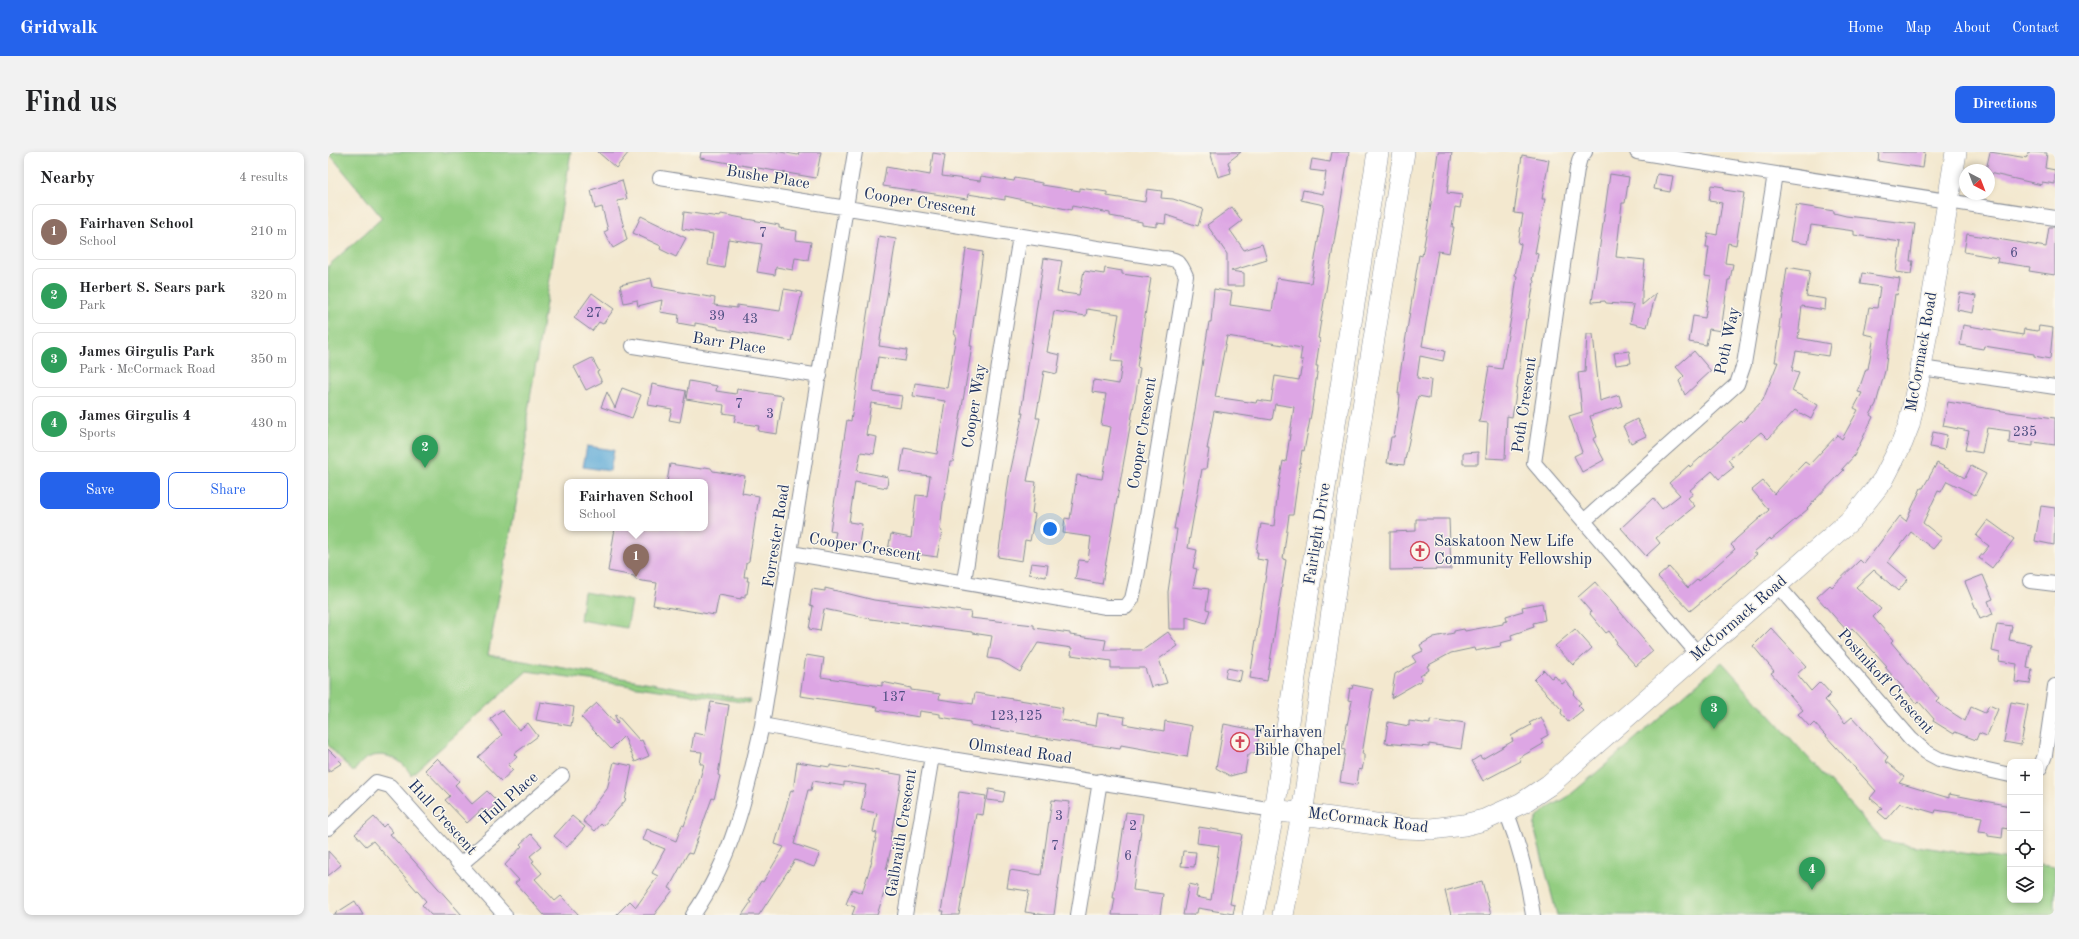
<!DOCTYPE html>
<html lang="en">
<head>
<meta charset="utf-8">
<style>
  :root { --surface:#fff; --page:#f2f2f2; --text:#202124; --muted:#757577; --line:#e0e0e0; --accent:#2563eb }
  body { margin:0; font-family:"Old Standard TT",serif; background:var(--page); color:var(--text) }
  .controls { position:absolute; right:12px; bottom:12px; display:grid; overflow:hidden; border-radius:8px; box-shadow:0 2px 6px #0003 }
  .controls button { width:36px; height:36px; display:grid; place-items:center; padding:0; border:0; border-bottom:1px solid var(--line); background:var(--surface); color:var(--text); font:20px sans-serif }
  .compass { position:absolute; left:1631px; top:12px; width:36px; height:36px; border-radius:50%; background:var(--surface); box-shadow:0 2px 6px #0003; rotate:138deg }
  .you { position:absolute; left:722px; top:377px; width:14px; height:14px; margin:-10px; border:3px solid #fff; border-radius:50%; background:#1a73e8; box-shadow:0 0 0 6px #1a73e833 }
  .badge { display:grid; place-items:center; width:26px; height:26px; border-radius:50%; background:var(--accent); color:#fff; font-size:13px; font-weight:700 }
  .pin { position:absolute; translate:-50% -33px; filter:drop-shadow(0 1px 2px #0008) }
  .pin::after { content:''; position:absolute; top:21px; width:14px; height:12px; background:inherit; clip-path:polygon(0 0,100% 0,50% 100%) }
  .popup { position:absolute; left:236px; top:327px; width:144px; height:52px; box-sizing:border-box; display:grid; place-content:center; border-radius:8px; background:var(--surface); filter:drop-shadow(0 1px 3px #0005); font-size:13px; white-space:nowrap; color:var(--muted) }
  .popup b { font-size:15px; color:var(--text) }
  .popup::after { content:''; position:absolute; left:50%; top:100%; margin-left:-8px; border:8px solid transparent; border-top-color:var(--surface) }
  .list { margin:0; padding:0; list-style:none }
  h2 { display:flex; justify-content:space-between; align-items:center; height:52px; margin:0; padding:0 16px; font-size:17px }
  h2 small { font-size:13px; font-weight:400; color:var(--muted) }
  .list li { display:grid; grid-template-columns:26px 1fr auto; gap:12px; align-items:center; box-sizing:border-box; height:56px; margin:0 8px 8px; padding:0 8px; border:1px solid var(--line); border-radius:8px }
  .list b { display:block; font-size:15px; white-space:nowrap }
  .list p { margin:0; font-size:13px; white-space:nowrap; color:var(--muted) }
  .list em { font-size:13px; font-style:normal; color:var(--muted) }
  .actions { display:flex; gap:8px; padding:12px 16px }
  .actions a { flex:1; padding:9px 0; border:1px solid var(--accent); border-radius:8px; text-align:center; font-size:14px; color:var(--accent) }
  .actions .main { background:var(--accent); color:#fff }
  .icon { flex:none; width:22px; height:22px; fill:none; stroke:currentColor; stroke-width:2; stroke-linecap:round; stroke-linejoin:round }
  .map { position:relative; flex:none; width:1727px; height:763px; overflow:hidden; border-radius:8px }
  header { display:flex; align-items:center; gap:24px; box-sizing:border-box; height:56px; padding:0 20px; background:var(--accent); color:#fff }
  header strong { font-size:19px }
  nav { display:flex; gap:22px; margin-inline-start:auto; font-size:14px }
  .intro { display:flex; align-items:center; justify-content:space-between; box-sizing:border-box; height:96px; padding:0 24px }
  h1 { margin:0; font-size:28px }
  .button { padding:10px 18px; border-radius:8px; background:var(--accent); color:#fff; font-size:14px; font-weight:700 }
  main { display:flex; gap:24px; padding:0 24px }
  aside { flex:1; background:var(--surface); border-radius:8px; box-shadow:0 2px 6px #0003 }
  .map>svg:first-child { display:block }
  .green { fill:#93cd81; stroke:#577e70 }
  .water { fill:#5eaad7; stroke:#3c6c9a }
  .building { fill:#dda6e4; fill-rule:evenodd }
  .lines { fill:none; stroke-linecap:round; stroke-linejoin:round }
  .street-casing { stroke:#878c96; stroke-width:16 }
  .secondary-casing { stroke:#878c96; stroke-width:22 }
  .street { stroke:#fff; stroke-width:14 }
  .secondary { stroke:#fff; stroke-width:21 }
  .labels { text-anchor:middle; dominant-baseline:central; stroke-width:3; stroke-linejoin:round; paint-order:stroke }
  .number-label { font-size:14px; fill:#4c4d80 }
  .street-label { font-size:16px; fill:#1b2f5e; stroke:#fbf7ec }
  .poi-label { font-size:16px; fill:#1b2f5e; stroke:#fbf7ec; text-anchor:start }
</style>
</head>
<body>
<header>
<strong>Gridwalk</strong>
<nav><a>Home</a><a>Map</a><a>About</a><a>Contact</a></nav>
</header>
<div class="intro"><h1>Find us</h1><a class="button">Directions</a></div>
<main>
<aside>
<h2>Nearby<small>4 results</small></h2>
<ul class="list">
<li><span class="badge" style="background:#8d6e63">1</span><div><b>Fairhaven School</b><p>School</p></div><em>210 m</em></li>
<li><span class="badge" style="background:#2e9e5b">2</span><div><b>Herbert S. Sears park</b><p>Park</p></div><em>320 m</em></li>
<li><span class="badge" style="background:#2e9e5b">3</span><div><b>James Girgulis Park</b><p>Park · McCormack Road</p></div><em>350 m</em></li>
<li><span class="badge" style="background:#2e9e5b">4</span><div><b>James Girgulis 4</b><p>Sports</p></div><em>430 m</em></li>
</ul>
<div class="actions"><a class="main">Save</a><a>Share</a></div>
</aside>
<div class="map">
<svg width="1727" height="763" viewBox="0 0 1727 763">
  <rect width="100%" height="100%" fill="#fbf7ec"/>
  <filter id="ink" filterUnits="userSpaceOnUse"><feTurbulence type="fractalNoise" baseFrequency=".025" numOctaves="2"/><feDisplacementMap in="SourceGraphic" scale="8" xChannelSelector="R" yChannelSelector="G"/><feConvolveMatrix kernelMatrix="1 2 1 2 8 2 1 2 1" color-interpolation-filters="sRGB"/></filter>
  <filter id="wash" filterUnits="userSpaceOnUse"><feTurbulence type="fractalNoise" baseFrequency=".012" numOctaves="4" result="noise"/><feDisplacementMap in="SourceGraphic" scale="16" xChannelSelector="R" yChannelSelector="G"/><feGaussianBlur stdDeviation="0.9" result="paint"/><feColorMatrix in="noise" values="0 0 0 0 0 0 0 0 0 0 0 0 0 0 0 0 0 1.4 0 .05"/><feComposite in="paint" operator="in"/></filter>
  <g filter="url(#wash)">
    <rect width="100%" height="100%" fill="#f3e8cf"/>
    <path class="green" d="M0 0H243L199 265V286L189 347 160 503 422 548 421 551 199 519 83 623C74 606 53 597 36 608 32 611 28 617 25 620L0 593V114L54 66Z
      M256 440 304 449 299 476 252 468Z
      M1394 510 1555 689 1682 708V748H1712V713L1727 715V763H1229L1207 679C1203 659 1230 653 1242 643 1294 600 1343 554 1394 510Z"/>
    <path class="water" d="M259 294 286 298 282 319 255 315Z"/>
    <g id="blocks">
      <path class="building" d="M270 0H301L288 16Z
        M373 0H452L470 3 471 0H493L488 26 372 6Z
        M882 0H913L900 10 903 21 890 25Z
        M1004 0H1021L990 186 992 187 988 214H990L984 257 976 299 974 298 965 363H961L955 407 958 408 939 529 922 526 940 409 929 407 930 400H928L933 372 946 374 950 337 955 309 958 310 966 255 947 252 944 268 886 259 879 297H881L878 317H874L860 396 869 398 865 416 869 417 865 435 881 437 878 457 882 458 878 471 858 465V477H841L840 440 849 377H846L868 252 881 170H883L886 137 904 140 902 153 944 159 949 126 983 131 996 53 973 48 975 38 995 42 998 20 982 18 984 7 1002 10ZM899 184 974 196 972 208H975L971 228 947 224 943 250 929 248 928 251 887 245Z
        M1110 0H1124L1119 41 1134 43 1132 56 1127 55 1124 75H1126L1121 101 1110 99 1094 194 1117 199 1115 209 1092 204 1089 226 1103 228 1101 246 1090 244 1076 313 1059 311 1063 285H1066L1071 254 1072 242H1070L1072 222 1091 103 1094 104 1101 66Z
        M1551 0H1597L1595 16 1550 9Z
        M1662 0 1699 6 1700 0 1719 1 1717 16 1727 18V32L1714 30V33L1661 21V18H1658Z
        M605 1 617 3 614 24 652 29 653 24 686 29 687 26 714 31V33L752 39V36L779 40V44L817 50 819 37 834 39 833 46 845 47 875 57 870 74 838 63 837 72 829 71V75L814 73V70L782 64V61L744 54 743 58 677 44V48L640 42 639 47 555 34 558 15 602 23Z
        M1194 3 1221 8 1214 47H1217L1207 101 1210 102 1205 128 1206 129 1200 167H1198L1187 248 1184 265 1179 264 1177 307 1158 306 1160 271 1151 270 1161 215 1174 217 1185 154 1189 124 1187 123 1193 92 1190 91 1195 62 1186 61Z
        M1282 22 1301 25 1297 51H1294L1288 105 1317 108 1314 138V153L1328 141 1319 175 1302 171 1306 153 1278 151 1277 149 1264 150Z
        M1329 22 1345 24 1342 40 1326 37Z
        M294 28 299 47 289 49 299 88 285 96 276 80 280 78 274 55 267 57 263 38Z
        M1383 33 1396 35V38L1416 41 1408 93 1400 91 1397 111 1405 112 1402 128H1400L1393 179 1381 177 1378 193 1361 190 1365 164 1377 166 1383 125 1377 124 1381 95H1378L1380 81 1389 83 1394 51 1381 49Z
        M1468 53 1506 59V61L1518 64 1587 72 1582 109H1585L1583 122 1568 120 1573 90 1526 83V79L1483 73 1480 92 1462 89Z
        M904 55 914 69 902 78 916 98 934 92 939 108 903 119 916 121V134H899V102L879 73Z
        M356 60 392 65 393 62 419 67 451 73V76L469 79 468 88 483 90 480 108 467 106 465 118 448 115 447 123 429 120 434 92 400 87 396 116 380 113 385 82 354 77Z
        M313 64 358 86 348 105 332 97 333 94 305 81Z
        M1721 75H1727V123L1701 119 1702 115 1669 110 1670 106 1636 100 1639 82 1718 95Z
        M551 84 568 87 551 194 579 198 577 209 550 205 545 240 574 244 572 256 543 251 538 283 549 285 546 302 533 300 529 319 560 325 559 336 527 330 521 370 534 372 531 392 506 388 508 380 502 379 519 268 523 269Z
        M638 97 655 100 642 194H644L625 310H622L615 352 612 378 614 379 609 405 560 398 563 382 583 386 588 343 599 344 602 324 572 320 576 296 609 302 617 249 585 244 587 231 619 236 628 183H626Z
        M716 106 734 109 729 140 751 143 756 119 776 122 777 116 794 119V122L823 126 809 215 812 216 808 241 774 432 747 427 751 408 760 409 763 385 735 381 737 366 742 367 749 323 774 327 783 275 773 273 778 242 764 240 766 228 791 232 794 210 783 209 791 162 759 157 758 164 726 159 719 200 732 203 729 222 716 219 708 266H712L699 329 708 330 704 361 707 362 702 389 697 388 694 409 670 405 681 326 695 261H693Z
        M1459 115 1482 119 1478 144 1498 147 1497 158 1474 154 1470 186 1502 192 1500 204 1468 199 1464 219 1471 221 1464 239 1490 253 1483 267 1467 258 1440 287 1433 280 1400 308 1406 315 1391 327 1384 319 1362 338 1365 342 1360 346 1367 354 1328 386 1332 391 1318 404 1293 376 1325 346 1334 357 1352 343 1341 331 1361 313 1362 315 1413 269 1414 270 1435 248 1450 210H1447L1453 175H1451Z
        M1534 121 1572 127 1569 143 1567 142 1557 219 1548 252 1542 263 1545 265 1526 304 1514 317 1516 318 1479 356 1480 357 1443 388 1442 386 1426 400 1429 402 1409 420 1362 459 1330 425 1341 415 1360 436 1370 427 1371 429 1407 397 1403 393 1408 387 1441 358 1424 338 1435 329 1446 342 1477 310 1481 313 1509 283 1514 287 1530 258 1526 256 1534 241 1530 240 1538 217H1540L1546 184 1536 182 1541 155 1549 156 1552 135 1532 132Z
        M323 126 325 135 387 146 386 153 409 156V153L452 159 456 137 474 140 463 189 390 177V175L367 171V174L350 171 351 163 332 160 334 148 310 154 309 148 296 151 292 133Z
        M264 141 286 157 275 172 271 170 264 179 246 166Z
        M1632 141 1648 144 1645 161 1629 158Z
        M1635 173 1695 183 1696 177 1710 179 1711 174 1725 176 1722 207 1706 204V202L1656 194 1655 197 1632 193Z
        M1259 182H1265L1272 249 1291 243 1294 254 1262 264 1269 285 1265 287 1276 308 1254 320 1246 304 1254 300 1241 264 1254 260 1250 221 1257 220Z
        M1301 199 1303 211 1288 213 1286 201Z
        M1366 199 1383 219 1357 243 1351 229 1356 224 1348 215Z
        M264 206 271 219 269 220 274 230 258 238 246 215Z
        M361 229 389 234 388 239 408 242 409 237 455 244 449 282 430 279 431 274 406 270 408 263 395 261 396 253 358 247Z
        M324 232 358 239 352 270 341 268 344 257 320 253Z
        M294 236 313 243 304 266 273 255 279 240 287 256Z
        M1620 250 1681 260 1727 266V293L1705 290V294L1681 291 1682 279 1659 276 1654 301 1637 298 1641 279 1615 274Z
        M1309 267 1318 284 1303 291 1295 274Z
        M1605 280 1619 283 1616 298 1602 295Z
        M1150 300V312H1135V301Z
        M1609 311 1637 326 1643 314 1658 322 1647 343 1619 329 1613 340 1610 339 1595 371 1614 386 1605 397 1583 380 1560 410 1580 427 1570 439 1546 418 1528 435 1553 457 1545 465 1565 488 1563 490 1611 547 1608 550 1637 569 1643 555 1657 561 1661 553 1670 557 1659 584 1651 581 1648 588 1627 580 1626 582 1605 569 1606 567 1591 550 1589 552 1557 515 1559 514 1524 476 1520 480 1489 445 1502 433 1504 435 1532 408 1536 412 1572 364 1578 369 1593 336H1595Z
        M342 312 374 317 377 315 383 316 385 319 417 324 414 341 431 344 421 409 418 411 416 425H420L419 429H421L419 442H417V446L413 445V447L391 443 387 463 325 453 329 431 308 428 306 424 280 419 287 376H377V330H339Z
        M1713 354 1727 356 1726 393 1707 389Z
        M1088 367H1121L1123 417 1062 418V380L1088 379Z
        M1660 368 1686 387 1664 416 1651 406 1661 394 1648 384Z
        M703 411 720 413 718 425 701 422Z
        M1655 423 1665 447 1660 449 1665 462 1652 467 1637 430Z
        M1267 430 1325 499 1308 514 1288 492 1289 490 1281 479 1278 481 1262 462 1263 460 1250 445Z
        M497 436 546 448 643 460 642 466 706 473V476L742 481V483L778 488 776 498H815L840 480 850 494 831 507 839 531 823 535 817 516H783V509L743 503 744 496 710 491 692 520 672 508 660 506 664 484 644 481V480L543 467 496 457 492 479 481 477 485 454 482 453 484 437 497 439Z
        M1214 451 1217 468 1205 471 1206 475 1183 483 1184 488 1172 491 1173 494 1147 499 1146 496 1123 501 1099 514 1101 518 1092 524 1094 528 1063 546 1067 522 1088 510 1084 504 1095 499 1092 493 1106 485 1126 481V479L1136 477 1137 479 1175 472V470L1179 469 1178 464 1195 459 1194 455Z
        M1669 472 1684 474 1681 488 1703 492 1699 516 1704 517 1702 532 1687 530 1689 512 1671 509 1672 501 1664 499Z
        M1443 476 1478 514 1469 522 1483 539 1492 530 1503 542 1497 548 1517 571 1524 565 1560 605 1557 609 1576 625 1571 631 1621 646V642L1682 654 1680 677 1675 676 1674 686 1660 684V681L1651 680 1654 665 1608 658 1607 661 1572 651 1558 667 1550 660 1554 656 1542 646 1548 639 1486 571 1482 575 1470 562 1475 558 1443 521 1446 519 1425 494Z
        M1247 477 1264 496 1245 513 1227 494Z
        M478 503 496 506 493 525 554 534V530L583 536V538L612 542 611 547 645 552 647 541 704 550 735 556 733 568 768 574 770 561 797 565 796 572 836 579 837 569 864 574 859 605 793 593 792 597 702 584V583L642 573V570L612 565V562L592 559 591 565 549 558 550 555 472 544Z
        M899 516 914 519 912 529 897 526Z
        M1216 518 1223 526 1227 524 1234 532 1238 529 1247 540 1245 542 1253 551 1250 553 1255 558 1240 570 1233 561 1234 558 1206 528Z
        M1025 533 1045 537 1034 602H1036V608L1034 618 1031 617 1029 633 1012 630 1017 598 1014 597 1024 549 1020 548 1022 536 1024 537Z
        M212 550 246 555 243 574 208 568Z
        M383 550 401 553 390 623 392 624 386 647 384 646 364 702 360 701 341 736 345 738 326 763H288L302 749 308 755 330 724 324 721 337 697 315 688 319 677 348 689 354 673 356 674 365 648H366L376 612H372L374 600 363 599 366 581 377 583Z
        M1683 550 1700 553 1693 593 1676 590Z
        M269 551 288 572 290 570 287 564 289 563 312 589 314 588 321 604 307 610 296 584 283 597 253 565Z
        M174 558 191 578 200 571 210 584 186 602 189 605 180 613 185 618 173 629 150 605 174 583 162 567Z
        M1213 565 1220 579V583L1213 587 1215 592 1191 606 1193 609 1155 629 1144 609 1152 604 1154 607 1185 589 1183 584 1203 573 1201 571Z
        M1102 568 1123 571 1124 569 1137 571 1133 597 1101 592V595L1057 591 1060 570 1081 574V569L1102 572Z
        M896 572 932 579 928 601H922V603H920L917 620 902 624 888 616Z
        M0 597 14 611 0 620Z
        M109 606 131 629 127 633 144 652 159 639 170 650 158 661 154 657 139 671 117 648 122 644 97 618Z
        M286 610 304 614 297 649 275 674 273 672 267 679 255 669 279 637Z
        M469 610 502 615V613L521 616V614L574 623 562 688H565L558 718 563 719 549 763H524L527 755 518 752 524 737 534 741 544 709H543L549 681 545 680 549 661 533 658 538 633 516 630V634L485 629 483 638H480L466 692 492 701 486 715 467 708 431 763H414L423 750 421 749 433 729 435 730 456 695 447 692 463 638 465 639Z
        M661 637 677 640 675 650 659 648Z
        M631 640 658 644 655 663 648 662 631 763H615L616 759H613L625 691H624Z
        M724 648 742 650 726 763H718L697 760 701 739 679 736 682 718 713 723Z
        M798 660 815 662 805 738 835 742 832 763H784L787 746H785Z
        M244 664 257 675 239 695 226 684Z
        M46 665 55 675 58 672 65 680 62 682 134 763H103L94 753 98 749 45 689 38 694 27 682Z
        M871 675 914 682 902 752 907 753 905 762 870 756 869 761H866V763H855L861 732 870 734 868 745 883 748 891 694 869 691Z
        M203 682 214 694 202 704 206 709 204 710 214 721 207 727 227 749 233 744 251 763H216L187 731 191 728 177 713 194 694 192 692Z
        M0 699 13 713 0 724Z
        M855 699 868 700 866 715 853 714Z
        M1154 729 1163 763H1123L1117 739Z
        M27 749 35 763H5Z"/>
    </g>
  </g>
  <g filter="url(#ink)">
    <use href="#blocks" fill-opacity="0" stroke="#878c96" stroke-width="1"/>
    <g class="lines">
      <defs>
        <path id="street" d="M1257 0 1252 6 1249 17 1206 311 1370 502
          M1309 0 1727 66
          M332 26 832 106C849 106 852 109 858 124L809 425 804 447 798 455H778L463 401
          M305 194 492 224
          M1593 216 1727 235
          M1256 369 1409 232 1416 212 1447 22
          M636 429 692 84
          M1702 429 1727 432
          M1449 433 1583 587 1598 600 1611 607 1682 623
          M434 573 604 604 946 658
          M1712 616 1717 603 1727 534
          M1178 659C1191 692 1200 727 1205 763
          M0 676 48 630 62 634 177 763
          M132 713 234 624
          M365 763C405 706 419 640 434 573L527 0
          M577 763 604 604
          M750 763 772 629"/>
        <path id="secondary" d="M946 658 1076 676 1103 677 1136 673 1156 668 1194 651 1221 633 1524 367 1555 328 1574 291 1581 273 1593 216 1628 0
          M925 763 946 658 1050 0
          M955 763 974 662 1025 317 1076 0"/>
      </defs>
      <use href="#street" class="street-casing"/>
      <use href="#secondary" class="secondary-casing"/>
      <use href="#street" class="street"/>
      <use href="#secondary" class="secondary"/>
    </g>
  </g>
  <defs>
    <symbol id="church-ring" viewBox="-11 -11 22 22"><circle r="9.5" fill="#fbf7ec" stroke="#d1495b" stroke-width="1.5"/><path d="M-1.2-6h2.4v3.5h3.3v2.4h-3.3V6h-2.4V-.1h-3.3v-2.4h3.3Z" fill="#d1495b"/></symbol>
  </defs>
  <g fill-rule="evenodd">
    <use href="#church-ring" x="1081" y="388" width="22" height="22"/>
    <use href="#church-ring" x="901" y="579" width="22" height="22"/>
  </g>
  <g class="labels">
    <g class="number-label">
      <text x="435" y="81">7</text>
      <text x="1686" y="101">6</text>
      <text x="266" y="161">27</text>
      <text x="389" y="164">39</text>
      <text x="422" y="167">43</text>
      <text x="411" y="252">7</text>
      <text x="442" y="262">3</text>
      <text x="1697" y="280">235</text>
      <text x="566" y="545">137</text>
      <text x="688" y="564">123,125</text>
      <text x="731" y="664">3</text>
      <text x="805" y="674">2</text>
      <text x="727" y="694">7</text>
      <text x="800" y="704">6</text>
    </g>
    <g class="street-label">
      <text transform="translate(440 26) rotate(9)">Bushe Place</text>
      <text transform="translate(592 51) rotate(9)">Cooper Crescent</text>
      <text transform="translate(1400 189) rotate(-78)">Poth Way</text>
      <text transform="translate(401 192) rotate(9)">Barr Place</text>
      <text transform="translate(1594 200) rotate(-80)">McCormack Road</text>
      <text transform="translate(1197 253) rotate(-82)">Poth Crescent</text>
      <text transform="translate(647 254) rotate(-81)">Cooper Way</text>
      <text transform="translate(815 281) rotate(-81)">Cooper Crescent</text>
      <text transform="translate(990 382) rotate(-81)">Fairlight Drive</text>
      <text transform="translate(449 384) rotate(-81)">Forrester Road</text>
      <text transform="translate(537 396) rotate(9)">Cooper Crescent</text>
      <text transform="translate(1411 467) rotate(-41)">McCormack Road</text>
      <text transform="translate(1557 530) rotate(48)">Postnikoff Crescent</text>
      <text transform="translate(692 600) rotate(8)">Olmstead Road</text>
      <text transform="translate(181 647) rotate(-41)">Hull Place</text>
      <text transform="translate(114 666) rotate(48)">Hull Crescent</text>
      <text transform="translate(1040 669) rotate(7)">McCormack Road</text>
      <text transform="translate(574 681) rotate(-81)">Galbraith Crescent</text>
    </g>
    <g class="poi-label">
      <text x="1106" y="390">Saskatoon New Life<tspan x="1106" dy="18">Community Fellowship</tspan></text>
      <text x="926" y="581">Fairhaven<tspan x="926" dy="18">Bible Chapel</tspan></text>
    </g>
  </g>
</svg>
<div class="controls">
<button>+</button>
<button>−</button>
<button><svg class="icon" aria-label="locate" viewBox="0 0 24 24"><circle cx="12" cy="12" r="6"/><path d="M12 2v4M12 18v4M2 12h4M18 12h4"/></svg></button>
<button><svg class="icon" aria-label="layers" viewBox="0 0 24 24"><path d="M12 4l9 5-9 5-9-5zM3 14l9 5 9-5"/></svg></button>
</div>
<svg class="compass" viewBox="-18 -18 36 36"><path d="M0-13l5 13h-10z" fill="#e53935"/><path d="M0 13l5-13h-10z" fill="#757577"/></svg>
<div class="you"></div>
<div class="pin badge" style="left:308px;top:425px;background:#8d6e63">1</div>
<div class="popup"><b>Fairhaven School</b>School</div>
<div class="pin badge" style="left:97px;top:316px;background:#2e9e5b">2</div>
<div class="pin badge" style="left:1386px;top:577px;background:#2e9e5b">3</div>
<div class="pin badge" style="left:1484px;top:738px;background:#2e9e5b">4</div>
</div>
</main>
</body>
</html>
